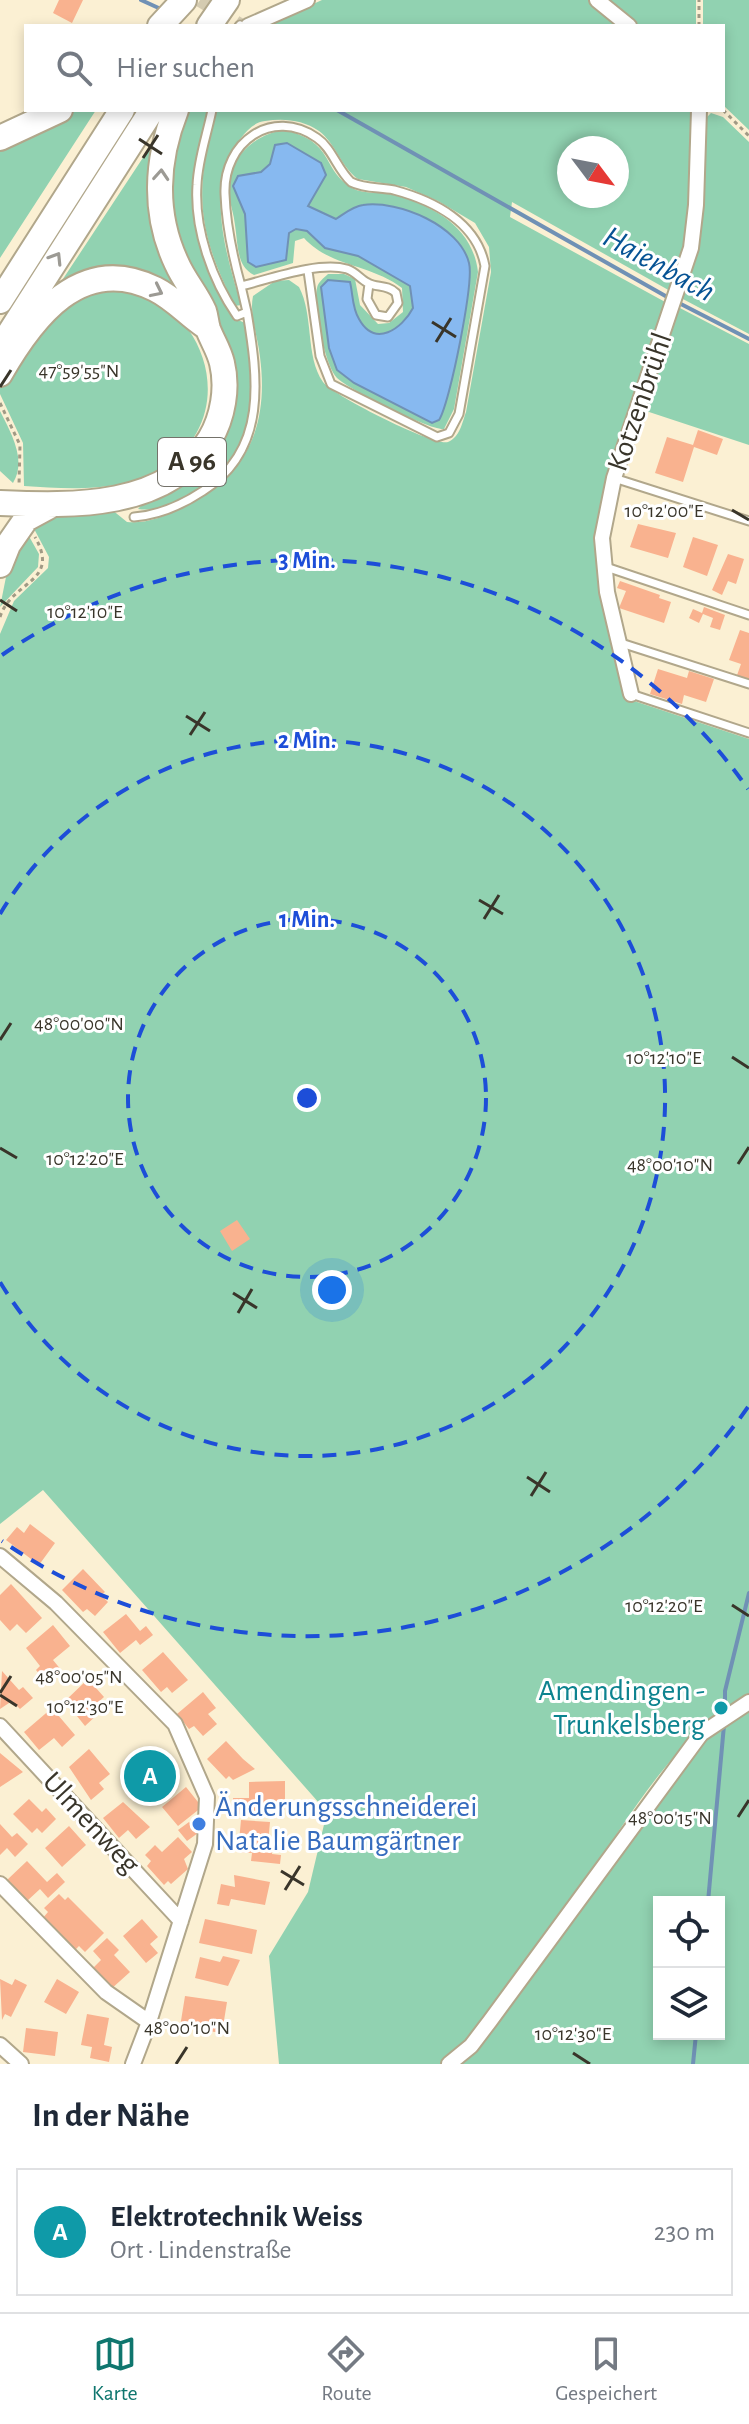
<!DOCTYPE html>
<html lang="de">
<head>
<meta charset="utf-8">
<style>
  :root { --surface:#fff; --page:#f2f2f3; --text:#1f2937; --muted:#747a83; --line:#e0e1e3; --accent:#0f766e }
  body { margin:0; font-family:"Alegreya Sans",sans-serif; background:var(--page); color:var(--text) }
  .controls { position:absolute; right:24px; bottom:24px; display:grid; overflow:hidden; border-radius:0px; box-shadow:0 4px 12px #0003 }
  .controls button { width:72px; height:72px; display:grid; place-items:center; padding:0; border:0; border-bottom:2px solid var(--line); background:var(--surface); color:var(--text); font:40px sans-serif }
  .compass { position:absolute; left:557px; top:136px; width:72px; height:72px; border-radius:50%; background:var(--surface); box-shadow:0 4px 12px #0003; rotate:122deg }
  .you { position:absolute; left:332px; top:1290px; width:28px; height:28px; margin:-20px; border:6px solid #fff; border-radius:50%; background:#1a73e8; box-shadow:0 0 0 12px #1a73e833 }
  .badge { display:grid; place-items:center; width:52px; height:52px; border-radius:50%; background:var(--accent); color:#fff; font-size:26px; font-weight:700 }
  .pin { position:absolute; translate:-50% -50%; border:4px solid #fff; box-shadow:0 2px 8px #0006 }
  .list { margin:0; padding:0; list-style:none }
  h2 { display:flex; justify-content:space-between; align-items:center; height:104px; margin:0; padding:0 32px; font-size:34px }
  h2 small { font-size:26px; font-weight:400; color:var(--muted) }
  .list li { display:grid; grid-template-columns:52px 1fr auto; gap:24px; align-items:center; box-sizing:border-box; height:128px; margin:0 16px 16px; padding:0 16px; border:2px solid var(--line); border-radius:0px }
  .list b { display:block; font-size:30px; white-space:nowrap }
  .list p { margin:0; font-size:26px; white-space:nowrap; color:var(--muted) }
  .list em { font-size:26px; font-style:normal; color:var(--muted) }
  .icon { flex:none; width:44px; height:44px; fill:none; stroke:currentColor; stroke-width:2; stroke-linecap:round; stroke-linejoin:round }
  .map { position:relative; flex:none; width:749px; height:2064px; overflow:hidden }
  .search { position:absolute; background:var(--surface); box-shadow:0 4px 12px #0003; left:24px; right:24px; top:24px; height:88px; display:flex; align-items:center; gap:20px; box-sizing:border-box; padding:0 28px; border-radius:0px; color:var(--muted); font-size:30px }
  .sheet { height:248px; background:var(--surface) }
  nav { display:flex; justify-content:space-around; align-items:center; box-sizing:border-box; height:112px; border-top:2px solid var(--line); background:var(--surface); font-size:22px; color:var(--muted) }
  nav a { display:grid; justify-items:center; gap:4px }
  nav .on { color:var(--accent) }
  .map>svg:first-child { display:block }
  .green { fill:#91d2b1; fill-rule:evenodd }
  .water { fill:#87b9f0; stroke:#7091b5; stroke-width:2 }
  .lines { fill:none; stroke-linecap:round; stroke-linejoin:round }
  .stream { stroke:#7091b5; stroke-width:4 }
  .building { fill:#f9b28f }
  .street-tunnel { stroke:#d4cbb1; stroke-width:14; stroke-dasharray:14 7; stroke-linecap:butt }
  .lane-casing { stroke:#b1a78b; stroke-width:11 }
  .street-casing { stroke:#b1a78b; stroke-width:18 }
  .highway-casing { stroke:#b1a78b; stroke-width:28 }
  .path { stroke:#a19a85; stroke-width:3; stroke-dasharray:4 4; stroke-linecap:butt }
  .lane { stroke:#fff; stroke-width:7 }
  .street { stroke:#fff; stroke-width:14 }
  .highway { stroke:#fff; stroke-width:24 }
  .oneway { stroke:#9c9a94 }
  .ticks { fill:none; stroke:#39352a; stroke-width:3 }
  .ring { fill:none; stroke:#1d4ed8; stroke-width:4; stroke-dasharray:14 10 }
  .culture-dot { fill:#0f9aa8; stroke:#fff; stroke-width:3 }
  .shop-dot { fill:#3f7fe0; stroke:#fff; stroke-width:3 }
  .labels { text-anchor:middle; dominant-baseline:central; stroke-width:6; stroke-linejoin:round; paint-order:stroke }
  .shield { fill:#fff; stroke:#74726a; stroke-width:2 }
  .shield-label { font-size:28px; font-weight:bold; fill:#39352a }
  .street-label { font-size:30px; fill:#39352a; stroke:#fff }
  .culture-label { font-size:30px; fill:#0d838f; stroke:#fff; text-anchor:end }
  .shop-label { font-size:30px; fill:#366cbe; stroke:#fff; text-anchor:start }
  .water-label { font-size:32px; font-style:italic; fill:#065394; stroke:#fff }
  .ticks-label { font-size:20px; text-anchor:middle; fill:#39352a; stroke:#fff; stroke-width:6; stroke-linejoin:round; paint-order:stroke }
  .centre { fill:#1d4ed8; stroke:#fff; stroke-width:4 }
  .ring-label { font-size:24px; text-anchor:middle; font-weight:bold; fill:#1d4ed8; stroke:#fff; stroke-width:6; stroke-linejoin:round; paint-order:stroke }
</style>
</head>
<body>
<div class="map">
<svg width="749" height="2064" viewBox="0 0 749 2064">
  <rect width="100%" height="100%" fill="#fbf0d3"/>
  <path class="green" d="M322 0H589L622 26H265Z
    M603 0H696V26H636Z
    M703 0H749V130L723 105V26H703Z
    M75 110H96L0 258V147Z
    M183 110H209L193 189 196 219 221 296 236 319 245 323C258 392 260 458 190 494 173 503 157 512 138 509L233 405 184 264 167 182Z
    M215 110H694L688 237 672 292 512 202 510 217 667 303 597 540 599 579 625 698 749 739V1696C675 1734 632 1814 585 1881L701 1743 749 1709V2064H279L269 1956 308 1892 327 1812 43 1490 0 1524V634L14 601 48 568 49 557 32 525 66 514 111 509 127 522C154 524 173 512 196 499 252 469 268 418 260 357 258 337 249 315 253 296L275 281 289 280 299 287C314 315 305 356 323 382 332 395 435 447 448 442 460 437 462 423 466 412L491 272 489 247 475 223 438 201 406 187 358 179C341 167 336 144 319 131 303 120 284 118 265 121 255 122 247 130 241 138 204 186 226 253 241 305L235 306C196 228 195 194 215 110ZM569 148H617V196H569ZM659 1902H719V2034H659Z
    M711 113 723 117 749 142V334L681 298 704 120Z
    M285 130C336 143 320 168 352 188 365 195 380 191 394 195 435 206 473 228 478 272L454 409 444 429C431 431 348 389 337 378 325 366 313 306 317 288 318 282 324 278 328 274H344L355 279 360 305 378 324 389 323 403 312 402 288C371 264 330 267 304 238L295 241 293 263 254 275C236 266 238 244 235 225 234 215 230 204 229 194 225 160 255 133 285 130Z
    M152 144C141 211 153 243 186 301L161 283 59 285Z
    M103 287C113 288 124 287 134 290 213 315 238 422 162 468 122 493 69 489 24 486L23 443 0 394V384L55 308Z
    M678 307 749 344V445L640 409Z
    M0 411C11 433 27 460 13 483L0 471Z
    M26 531 39 554 38 567 0 607 9 562Z"/>
  <path class="water" d="M287 143 321 163 326 175 308 206 336 219C344 214 353 206 363 205 399 200 460 226 469 263 474 282 450 403 439 420L432 423 354 383 337 370 329 348 321 287 328 280 350 282C353 294 352 308 359 319 375 348 402 329 413 308L410 286 358 256 325 248 307 231 296 229 289 233 286 260 256 267 248 262 245 214 233 186 238 176 261 172 270 164 275 145Z"/>
  <g class="lines">
    <path class="stream" d="M141 0 163 10
      M337 110 669 298
      M677 302 749 339
      M725 1712V1691L749 1593
      M708 1902 724 1725
      M693 2064 696 2034"/>
  </g>
  <path class="building" d="M59 0H83L72 23 53 13Z
    M698 430 723 439 717 455 694 447 683 482 655 473 667 437 693 445Z
    M638 524 676 533 668 558 630 547Z
    M693 537 718 545 707 576 683 567Z
    M728 554 744 559 736 584 728 581 722 595 712 590Z
    M620 581 660 595 659 598 671 602 664 623 619 608 626 591 617 588Z
    M704 607 725 615 720 630 710 627 713 618 703 614 699 623 689 618 693 609 702 613Z
    M740 630 749 633V682L736 678 741 664 729 660Z
    M658 669 687 678 689 671 714 679 706 702 684 695 682 704 650 694Z
    M237 1220 250 1239 232 1251 220 1231Z
    M30 1524 55 1543 39 1565 6 1540 17 1527 24 1533Z
    M83 1569 105 1592 101 1595 108 1602 95 1616 87 1609 83 1612 62 1590Z
    M11 1584 42 1618 26 1633 17 1624 10 1631 0 1620V1595Z
    M126 1614 140 1631 146 1626 153 1635 140 1645 136 1640 120 1653 103 1632Z
    M53 1625 70 1646 53 1660 62 1671 47 1683 36 1670 40 1666 26 1648Z
    M163 1652 188 1680 172 1693 167 1687 161 1692 142 1670Z
    M2 1671 19 1690 23 1687 33 1698 20 1709 12 1701 0 1709Z
    M88 1679 104 1697 93 1707 99 1713 85 1726 65 1701Z
    M203 1692 216 1708 208 1714 217 1724 203 1736 194 1726 189 1729 177 1714Z
    M52 1708 75 1735 62 1747 54 1738 39 1750 24 1732Z
    M226 1741 243 1759 255 1769 233 1780 229 1776 226 1779 207 1759Z
    M89 1749 110 1774 99 1783 104 1789 91 1800 69 1767Z
    M151 1749 169 1770 156 1781 165 1791 153 1801 143 1790 147 1787 130 1767Z
    M0 1753 23 1772 0 1787Z
    M285 1781V1810L234 1815 233 1798H249V1782Z
    M186 1787 202 1807 178 1826 162 1807Z
    M29 1799 42 1812 46 1808 56 1819 42 1833 37 1828 32 1833 13 1814Z
    M123 1802 150 1827 136 1839 128 1830 119 1838 103 1818Z
    M241 1820 270 1822 268 1843 273 1844 272 1854 281 1855 280 1864 251 1861 252 1853 238 1852Z
    M189 1822 198 1833 187 1841 178 1830Z
    M0 1824 12 1837 17 1833 28 1844 15 1857 7 1848 0 1855Z
    M69 1826 86 1845 62 1867 45 1848Z
    M178 1837 192 1852 184 1859 188 1869 171 1884 168 1881 164 1885 147 1866 151 1861 145 1855 155 1845 162 1852Z
    M27 1861 47 1882 57 1873 65 1882 48 1898 40 1889 27 1901 7 1880Z
    M234 1875 270 1882 265 1905 231 1899 229 1906 217 1904 221 1884 235 1887Z
    M59 1894 65 1900 68 1897 104 1933 85 1952 79 1946 74 1951 42 1919 48 1912 44 1908Z
    M142 1919 158 1937 150 1944 158 1953 146 1963 123 1936Z
    M205 1919 257 1930 252 1954 199 1943Z
    M107 1938 119 1950 114 1955 130 1972 110 1990 91 1970 101 1960 93 1951Z
    M223 1956 240 1960 228 1986 195 1978 200 1957 220 1962Z
    M0 1979 12 1985 15 1979 27 1985 11 2017 5 2014 2 2020Z
    M57 1979 79 1992 66 2014 44 2002Z
    M185 1996 227 2002 222 2033 180 2027Z
    M87 2014 109 2018 104 2045 112 2047 109 2062 90 2058 92 2047 81 2045Z
    M26 2028 58 2032 55 2056 23 2052Z"/>
  <g class="lines">
    <path class="street-tunnel" d="M200 0 240 25"/>
    <defs>
      <path id="lane" d="M239 26 240 25
        M212 110C207 135 198 159 197 185 194 229 212 280 237 316L247 312 241 286
        M308 271 320 356 331 384 437 437 449 433 459 414 485 266C477 223 435 201 394 190 379 187 365 189 351 182 337 169 332 148 317 138 272 107 223 142 225 194 226 224 233 257 241 286 270 279 319 261 347 269 356 272 360 279 368 283 377 288 387 284 396 293L398 303 388 317 376 315 367 299 369 284
        M614 478 749 521
        M134 517C160 515 182 505 203 491 268 450 258 378 247 312
        M603 566 749 615
        M621 643 749 684
        M631 694 749 733"/>
      <path id="street" d="M597 0 629 26
        M248 26 307 0
        M631 694 607 592 602 538 614 478 691 248 696 205 699 110
        M0 1556 56 1603 175 1724 207 1797 205 1844 149 2022
        M0 1726 181 1921
        M0 1884 106 1992 149 2022 133 2064
        M0 2045 21 2064
        M449 2064 471 2046 490 2021 701 1734 749 1702"/>
      <path id="highway" d="M160 26 184 0
        M209 26 227 0
        M0 138 60 110
        M0 301 122 110
        M0 348 152 110
        M0 374C32 318 81 252 155 289 175 299 187 314 205 326
        M0 503C72 506 168 509 210 439 223 417 228 388 222 363 219 350 212 340 208 329 206 323 206 317 204 311 197 295 184 280 177 264 153 214 156 160 176 110
        M0 565 8 545 26 519 50 506"/>
    </defs>
    <use href="#lane" class="lane-casing"/>
    <use href="#street" class="street-casing"/>
    <use href="#highway" class="highway-casing"/>
    <path class="path" d="M699 26V0
      M723 110 749 136
      M0 403 20 445 19 485
      M0 617C12 580 61 583 35 537"/>
    <use href="#lane" class="lane"/>
    <use href="#street" class="street"/>
    <use href="#highway" class="highway"/>
  </g>
  <defs><path id="oneway-chevron" d="M-2-3.5L2.5 0L-2 3.5" fill="none" stroke-width="1.6" stroke-linecap="round" stroke-linejoin="round" transform="scale(2)"/></defs>
  <g class="oneway">
    <use href="#oneway-chevron" transform="translate(161 175) rotate(-86)"/>
    <use href="#oneway-chevron" transform="translate(56 258) rotate(-58)"/>
    <use href="#oneway-chevron" transform="translate(157 291) rotate(26)"/>
  </g>
  <path class="ticks" d="M139 139 162 154M143 158 158 135M432 322 456 337M436 342 451 318M0 387 11 370M732 510 749 520M0 600 17 611M186 716 210 731M190 735 205 712M479 900 503 914M484 919 499 895M0 1040 11 1023M732 1057 749 1068M0 1148 17 1158M738 1164 749 1147M233 1293 257 1308M238 1313 252 1289M527 1477 550 1492M531 1496 546 1472M732 1605 749 1616M0 1693 11 1676M0 1695 17 1706M738 1817 749 1800M281 1871 304 1885M285 1890 300 1866M573 2053 590 2064M176 2064 187 2047"/>
  <g class="ring">
    <circle cx="307" cy="1098" r="179"/>
    <path d="M0 914A358 358 0 1 1 0 1282"/>
    <path d="M748 1407A538 538 0 0 1 2 1541M2 655A538 538 0 0 1 748 789"/>
  </g>
  <circle class="culture-dot" cx="721" cy="1708" r="8"/>
  <circle class="shop-dot" cx="199" cy="1824" r="8"/>
  <g class="labels">
    <rect class="shield" x="158" y="438" width="68" height="48" rx="6"/>
    <g class="shield-label">
      <text x="192" y="462">A 96</text>
    </g>
    <g class="street-label">
      <text transform="translate(640 402) rotate(-71)">Kotzenbrühl</text>
      <text transform="translate(91 1823) rotate(47)">Ulmenweg</text>
    </g>
    <g class="culture-label">
      <text x="705" y="1691">Amendingen -<tspan x="705" dy="34">Trunkelsberg</tspan></text>
    </g>
    <g class="shop-label">
      <text x="215" y="1807">Änderungsschneiderei<tspan x="215" dy="34">Natalie Baumgärtner</tspan></text>
    </g>
    <g class="water-label">
      <text transform="translate(659 264) rotate(29)">Haienbach</text>
    </g>
  </g>
  <g class="ticks-label">
    <text x="79" y="377">47°59'55"N</text>
    <text x="664" y="517">10°12'00"E</text>
    <text x="85" y="618">10°12'10"E</text>
    <text x="79" y="1030">48°00'00"N</text>
    <text x="664" y="1064">10°12'10"E</text>
    <text x="85" y="1165">10°12'20"E</text>
    <text x="670" y="1171">48°00'10"N</text>
    <text x="664" y="1612">10°12'20"E</text>
    <text x="79" y="1683">48°00'05"N</text>
    <text x="85" y="1713">10°12'30"E</text>
    <text x="670" y="1824">48°00'15"N</text>
    <text x="187" y="2034">48°00'10"N</text>
    <text x="573" y="2040">10°12'30"E</text>
  </g>
  <circle cx="307" cy="1098" r="12" class="centre"/>
  <g class="ring-label">
    <text x="307" y="568">3 Min.</text>
    <text x="307" y="748">2 Min.</text>
    <text x="307" y="927">1 Min.</text>
  </g>
</svg>
<div class="controls">
<button><svg class="icon" aria-label="locate" viewBox="0 0 24 24"><circle cx="12" cy="12" r="6"/><path d="M12 2v4M12 18v4M2 12h4M18 12h4"/></svg></button>
<button><svg class="icon" aria-label="layers" viewBox="0 0 24 24"><path d="M12 4l9 5-9 5-9-5zM3 14l9 5 9-5"/></svg></button>
</div>
<svg class="compass" viewBox="-18 -18 36 36"><path d="M0-13l5 13h-10z" fill="#e53935"/><path d="M0 13l5-13h-10z" fill="#747a83"/></svg>
<div class="you"></div>
<div class="pin badge" style="left:150px;top:1776px;background:#0f9aa8">A</div>
<div class="search"><svg class="icon" aria-label="search" viewBox="0 0 24 24"><circle cx="10" cy="10" r="6"/><path d="M15 15l6 6"/></svg>Hier suchen</div>
</div>
<section class="sheet">
<h2>In der Nähe<small></small></h2>
<ul class="list">
<li><span class="badge" style="background:#0f9aa8">A</span><div><b>Elektrotechnik Weiss</b><p>Ort · Lindenstraße</p></div><em>230 m</em></li>
</ul>
</section>
<nav>
<a class="on"><svg class="icon" aria-label="map" viewBox="0 0 24 24"><path d="M3 6l6-2 6 2 6-2v14l-6 2-6-2-6 2zM9 4v14M15 6v14"/></svg>Karte</a>
<a><svg class="icon" aria-label="directions" viewBox="0 0 24 24"><path d="M12 3l9 9-9 9-9-9zM9 14v-3h6M13 9l2 2-2 2"/></svg>Route</a>
<a><svg class="icon" aria-label="saved" viewBox="0 0 24 24"><path d="M7 4h10v16l-5-4-5 4z"/></svg>Gespeichert</a>
</nav>
</body>
</html>
